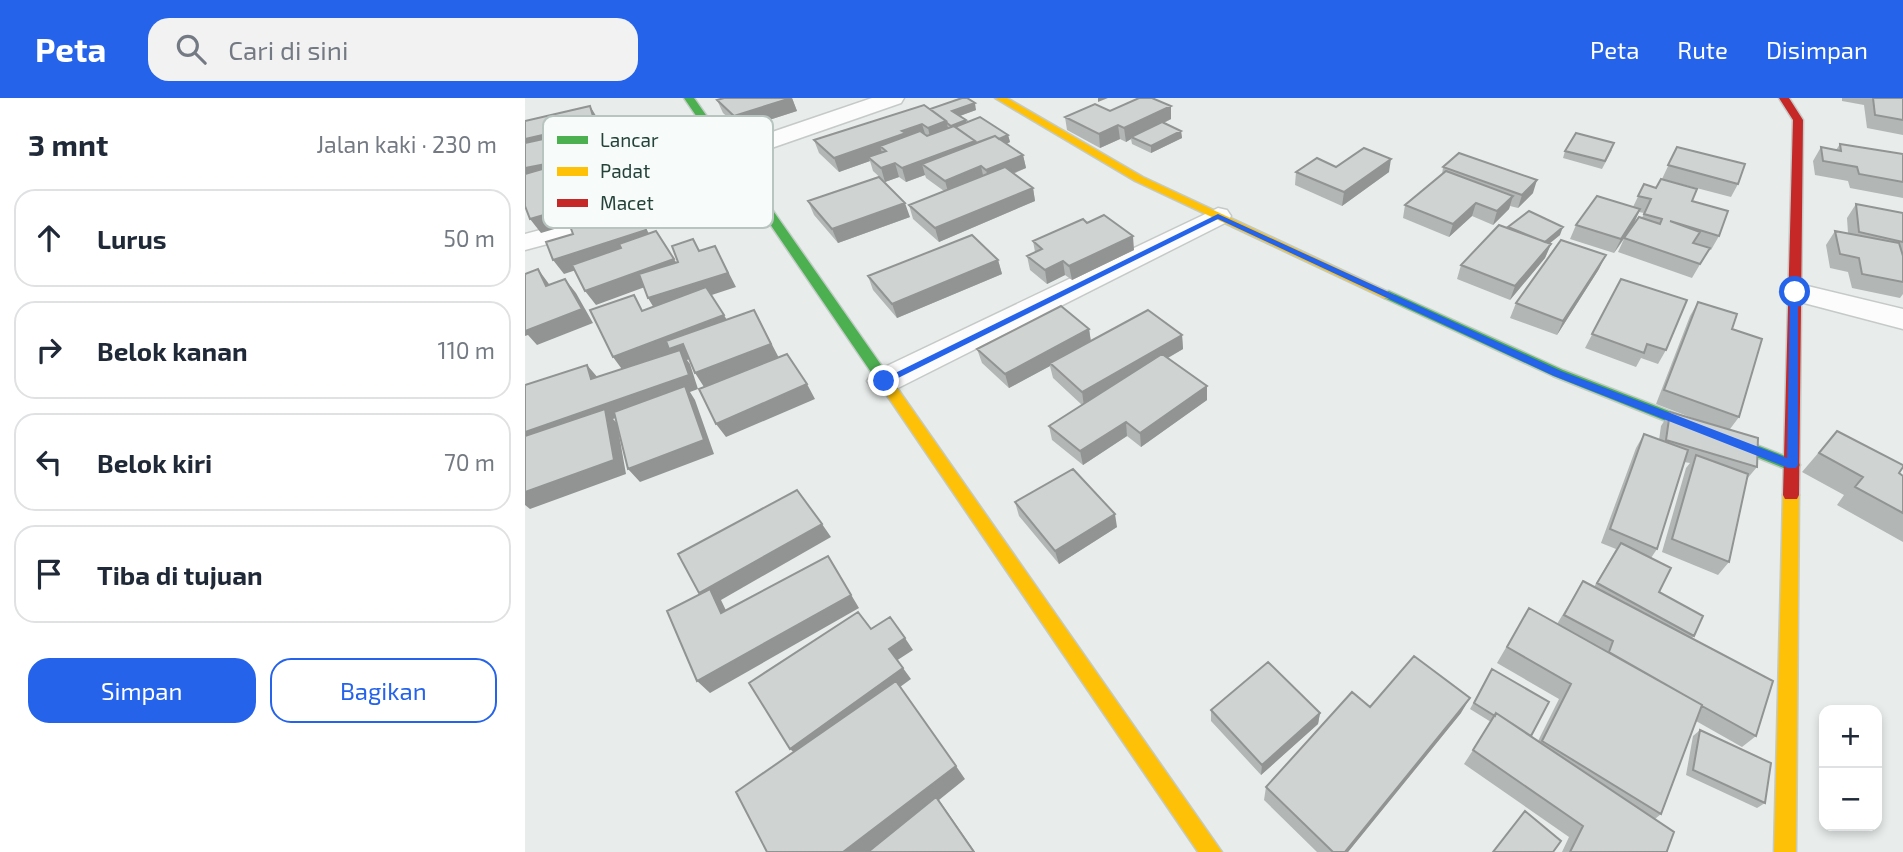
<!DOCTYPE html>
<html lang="id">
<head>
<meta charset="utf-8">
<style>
  :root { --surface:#fff; --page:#f2f2f3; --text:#1f2937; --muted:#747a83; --line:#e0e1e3; --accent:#2563eb }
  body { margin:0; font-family:"Exo 2",sans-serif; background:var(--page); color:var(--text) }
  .controls { position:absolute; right:21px; bottom:21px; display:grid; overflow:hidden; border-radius:14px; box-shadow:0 4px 10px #0003 }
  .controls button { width:63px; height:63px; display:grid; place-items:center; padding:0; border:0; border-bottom:2px solid var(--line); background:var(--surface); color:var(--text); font:35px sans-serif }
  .stop { position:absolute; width:21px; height:21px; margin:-16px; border:5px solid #2563eb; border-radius:50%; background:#fff }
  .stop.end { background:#2563eb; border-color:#fff; box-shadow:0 2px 7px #0008 }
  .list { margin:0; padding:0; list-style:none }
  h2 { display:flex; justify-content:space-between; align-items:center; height:91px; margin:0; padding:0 28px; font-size:30px }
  h2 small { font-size:23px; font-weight:400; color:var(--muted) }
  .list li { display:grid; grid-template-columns:46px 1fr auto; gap:21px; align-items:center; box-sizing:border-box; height:98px; margin:0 14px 14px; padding:0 14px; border:2px solid var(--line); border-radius:21px }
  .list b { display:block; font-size:26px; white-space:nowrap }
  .list em { font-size:23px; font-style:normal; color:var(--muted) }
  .actions { display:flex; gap:14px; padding:21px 28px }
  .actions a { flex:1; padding:16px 0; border:2px solid var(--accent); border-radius:21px; text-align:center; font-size:24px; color:var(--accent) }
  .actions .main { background:var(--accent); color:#fff }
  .icon { flex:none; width:38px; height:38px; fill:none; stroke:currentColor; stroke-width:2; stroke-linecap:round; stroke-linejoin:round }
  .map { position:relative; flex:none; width:1378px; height:754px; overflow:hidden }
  header { display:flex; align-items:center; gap:42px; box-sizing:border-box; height:98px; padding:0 35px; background:var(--accent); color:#fff }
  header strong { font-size:33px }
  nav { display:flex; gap:38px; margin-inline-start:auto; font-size:24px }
  .search { width:490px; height:63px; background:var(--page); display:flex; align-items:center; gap:18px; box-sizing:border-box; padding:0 24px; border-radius:21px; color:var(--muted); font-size:26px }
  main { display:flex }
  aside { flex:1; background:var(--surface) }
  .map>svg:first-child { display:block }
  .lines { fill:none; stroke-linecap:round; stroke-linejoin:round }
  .street-casing { stroke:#c5cac8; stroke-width:3 }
  .fast-casing { stroke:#c3cbc8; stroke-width:3 }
  .slow-casing { stroke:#c3cbc8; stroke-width:3 }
  .jam-casing { stroke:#c3cbc8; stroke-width:3 }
  .street { fill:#fcfcfc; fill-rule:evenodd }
  .fast { fill:#4caf50; fill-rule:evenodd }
  .slow { fill:#ffc107; fill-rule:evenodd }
  .jam { fill:#c62828; fill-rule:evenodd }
  .wall { fill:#b2b6b5; fill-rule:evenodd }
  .shaded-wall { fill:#919493 }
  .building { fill:#cfd4d2; stroke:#919493; stroke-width:2 }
  .route { fill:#2563eb }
  .key { fill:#f7fbf9; stroke:#b8c4c0; stroke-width:2 }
  .key-label { font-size:19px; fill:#24423a }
</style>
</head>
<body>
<header>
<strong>Peta</strong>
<div class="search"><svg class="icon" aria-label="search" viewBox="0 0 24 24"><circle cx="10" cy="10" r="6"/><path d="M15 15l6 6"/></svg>Cari di sini</div>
<nav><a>Peta</a><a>Rute</a><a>Disimpan</a></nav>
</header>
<main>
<aside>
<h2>3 mnt<small>Jalan kaki · 230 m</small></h2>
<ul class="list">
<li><svg class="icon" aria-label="ahead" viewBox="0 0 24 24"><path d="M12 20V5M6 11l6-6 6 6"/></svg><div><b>Lurus</b></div><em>50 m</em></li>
<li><svg class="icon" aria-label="right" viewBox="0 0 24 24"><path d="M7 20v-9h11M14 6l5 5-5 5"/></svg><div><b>Belok kanan</b></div><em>110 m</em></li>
<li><svg class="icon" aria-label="left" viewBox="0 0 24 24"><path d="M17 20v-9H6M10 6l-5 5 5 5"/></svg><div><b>Belok kiri</b></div><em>70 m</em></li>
<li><svg class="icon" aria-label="arrive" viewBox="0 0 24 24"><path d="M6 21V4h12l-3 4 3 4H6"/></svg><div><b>Tiba di tujuan</b></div></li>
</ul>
<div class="actions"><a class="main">Simpan</a><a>Bagikan</a></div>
</aside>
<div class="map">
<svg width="1378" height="754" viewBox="0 0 1378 754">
  <rect width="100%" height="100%" fill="#e8edeb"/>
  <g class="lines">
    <defs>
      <path id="street" d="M347 0H379L376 5 212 62 203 64 194 62 191 57 194 52Z
        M223 77 232 80 236 85 232 90 0 152V136Z
        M693 110 702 112 706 118 702 124 371 291 359 294 347 291 342 283 347 275Z
        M1270 185 1378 211V231L1260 200 1255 194 1260 188Z"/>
      <path id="fast" d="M159 0H169L373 291 375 295 373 299H363Z
        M864 193 1038 272 1273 363 1275 367 1273 371H1261L1028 278 859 200V194Z"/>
      <path id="slow" d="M470 0H482L618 79 870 197 864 201 859 200 610 83Z
        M368 290 373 291 697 754H673L363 299 361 295Z
        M1266 391 1272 393 1274 397 1271 754H1249L1258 397 1260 393Z"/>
      <path id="jam" d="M1254 0H1264L1278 22 1274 397 1272 401H1260L1258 397 1268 22Z"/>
    </defs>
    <use href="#street" class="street-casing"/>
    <use href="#fast" class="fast-casing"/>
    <use href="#slow" class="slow-casing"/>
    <use href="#jam" class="jam-casing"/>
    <use href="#street" class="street"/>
    <use href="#fast" class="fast"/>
    <use href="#slow" class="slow"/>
    <use href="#jam" class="jam"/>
  </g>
  <path class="wall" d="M267 0 272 13 216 31 198 15 192 2Z
    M1317 0H1378V37L1342 30 1339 7 1317 3Z
    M405 11 451 12 435 18 442 25 483 37 485 44 482 46 498 57 501 70 488 76 508 90 510 103 414 144 388 121 384 107 419 93 401 80 400 77 381 84 374 79 360 84 348 73 345 63 314 74 294 55 289 42Z
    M585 13 646 21 639 25 656 33 657 40 626 55 607 46 606 41 601 44 595 41 575 50 542 32 540 19Z
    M1315 46 1378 56V100L1325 90 1323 83 1290 77 1288 63 1296 49 1311 52Z
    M1152 49 1213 86 1206 99 1137 81Z
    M1087 52 1077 71 1038 60 1040 53Z
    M811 69 864 74 817 108 770 87 771 74Z
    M918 69 1008 95 993 110 985 108 984 111 968 127 947 118 924 139 878 120 880 107 917 77Z
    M1119 86 1167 103 1194 138 1186 152 1184 151 1167 180 1093 154 1099 141 1089 155 1045 141 1051 127 1108 109ZM1114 114 1119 115 1117 120 1099 140 1109 125Z
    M283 103 385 119 313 145 289 117Z
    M1331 106 1378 115V196L1375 200 1327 190 1323 174 1305 170 1301 147 1310 133 1323 135 1322 120Z
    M562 125 609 152 547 182 540 177 522 186 505 172 502 158 510 154 508 143Z
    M983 130 1035 137 1024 146H1026L1020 160 985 202 932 181 936 167Z
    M473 162 477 176 372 220 348 192 343 178Z
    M1074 171 1032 237 985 220 991 205Z
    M1096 181 1141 252 1133 266 1116 260 1111 269 1060 250Z
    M1173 204 1207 231 1214 319 1205 331 1232 369 1221 382 1204 464 1193 477 1137 454 1161 370 1165 365 1159 364 1132 451 1126 460 1134 494 1169 538 1167 540 1231 638 1217 649 1171 623 1136 716 1130 721 1142 754H1037L1044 739 939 666 966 624 945 611 967 571 1006 638 1013 643 1034 601 972 565 1004 510 1032 526 1058 483 1069 489 1091 451 1076 445 1111 350 1119 336 1134 342 1136 328 1145 314 1178 324 1131 306 1165 218Z
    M564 231 566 243 657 237 658 251 643 260 682 288V302L616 349 602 338 558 367 527 342 524 328 557 307 528 280 525 268 484 290 457 265 452 251Z
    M1312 333 1378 378V444L1312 407 1319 397 1277 374Z
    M490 404 592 429 534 466 494 418Z
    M686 612 795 615 793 626 736 677 686 623Z
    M936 615 823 754H792L739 702 741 689Z
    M1175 632 1240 705 1232 710 1161 677 1168 638Z"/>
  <path class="shaded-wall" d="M267 0 272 13 216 31 209 18Z
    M573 0H583L573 4Z
    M450 5 451 12 429 20 427 13Z
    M65 8 73 21 77 35 81 43 84 59 55 66 61 75 0 83V41Z
    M646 8V21L608 40 606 39V41L601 44 599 30Z
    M441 22 443 30 426 28Z
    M421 23 425 36 406 43 403 30Z
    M397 26 401 39 361 53 355 48 358 58 343 59 345 63 314 74 309 60Z
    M593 27 595 41 575 50 574 36Z
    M656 33 657 40 626 55V48Z
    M483 37 485 44 457 56 455 49Z
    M450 43 453 56 397 66 400 77 381 84 377 70Z
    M498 57 501 70 464 85 461 72Z
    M866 61 864 74 817 108 819 94Z
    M89 64 104 91 85 96 93 112 16 135 5 121 76 83Z
    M370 65 374 79 360 84 356 70Z
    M456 68 459 82 424 97 420 83Z
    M1012 82 1008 95 993 110 997 97Z
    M508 90 510 103 414 144 410 130Z
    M988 98 984 111 968 127 972 113Z
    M380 105 385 119 313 145 307 131Z
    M951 105 947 118 924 139 928 126Z
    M108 108 130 146 39 176 28 162Z
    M1115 111 1109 125 1089 155 1096 141Z
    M1038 129 1035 137 1015 153 1018 146Z
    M608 138 609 152 547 182 544 168Z
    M1026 146 1020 160 985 202 990 188Z
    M190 148 211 189 132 215 123 200Z
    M1081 157 1074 171 1032 237 1038 223Z
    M149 161 158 175 71 207 60 193Z
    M473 162 477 176 372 220 367 206Z
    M538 163 540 177 522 186 520 172Z
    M13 171 24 186 32 202 21 188Z
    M40 181 51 195 68 225 12 247 3 237 0 238V227Z
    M229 212 254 260 179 289 170 275Z
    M199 217 207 231 167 260 162 262 165 266 173 291 165 294 170 302 189 356 115 384 103 371 163 295 88 321 92 325 101 376 5 411 0 407V334L99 274 88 259Z
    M564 231 566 245 525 265V268L484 290 480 276Z
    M657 237 658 251 559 308 557 294Z
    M62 267 74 281H66Z
    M282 286 290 301 201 339 191 326Z
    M682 288V302L616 349 615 335Z
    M601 324 602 338 558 367 555 353Z
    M590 416 592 429 534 466 530 453Z
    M297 426 306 439 196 502 208 527 174 495Z
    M303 458 334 510 185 595 172 583Z
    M380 540 388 552 371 563 364 551Z
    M378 570 386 581 276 661 265 651Z
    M945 600 936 615 823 754H820Z
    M795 615 793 626 736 677 737 667Z
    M431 668 440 681 414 702 450 754H318Z"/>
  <path class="building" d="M199 0H266L209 18 192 2Z
    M437 0H442L450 5 427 13 441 22 426 28 422 25 421 23 405 11Z
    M614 0H627L646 8 599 30 593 27 574 36 540 19 570 6 585 13Z
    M1348 0H1378V22L1350 17Z
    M399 7 421 23 403 30 397 26 377 33 381 35 309 60 289 42Z
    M65 8 70 25 0 41V23Z
    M455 19 483 37 474 41 470 38 451 45 450 43 430 29Z
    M637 24 656 33 626 48 606 39Z
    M429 28 450 43 377 70 370 65 356 70 343 59 361 53 355 48 395 33 402 38Z
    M73 29 76 46 30 56 31 64 0 70V45Z
    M1051 35 1089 45 1080 63 1040 53Z
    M470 38 498 57 461 72 456 68 420 83 397 66Z
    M1315 46 1378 56V84L1334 76 1332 69 1298 63 1296 49 1316 53Z
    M1152 49 1220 66 1213 86 1143 67Z
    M839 50 866 61 819 94 771 74 792 60 811 69Z
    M934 55 1012 82 997 97 918 69Z
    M52 61 57 73 89 64 96 77 76 83 84 98 5 121 0 108V76Z
    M480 69 508 90 410 130 384 107Z
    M921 73 988 98 972 113 951 105 928 126 880 107Z
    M354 79 380 105 307 131 283 103Z
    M1136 81 1172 91 1167 103 1203 113 1194 138 1145 123 1175 134 1168 145 1185 150 1175 166 1099 140 1114 119 1135 126 1137 121 1119 116 1126 101 1113 98 1119 86 1131 90Z
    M1072 98 1115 111 1096 141 1051 127Z
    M1331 106 1378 115V144L1334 134Z
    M108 108 121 132 28 162 21 144 48 136 45 128Z
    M1004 113 1038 129 1020 144 983 129Z
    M579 117 608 138 544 168 538 163 520 172 502 158 517 151 508 143 558 121 562 125Z
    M974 127 1026 146 990 188 936 167Z
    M131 133 149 161 60 193 47 167 96 150 94 146Z
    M1310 133 1374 145 1378 158V184L1337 176 1334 160 1315 156Z
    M447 137 473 162 367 206 343 178Z
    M168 141 174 153 190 148 203 175 123 200 114 176 153 164 147 148Z
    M1036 142 1081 157 1038 223 991 205Z
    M13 171 21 188 40 181 57 211 0 233V176Z
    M1096 181 1162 202 1141 252 1122 246 1119 255 1067 236Z
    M181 189 199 217 88 259 65 212 109 197 117 213Z
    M1173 204 1212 216 1207 231 1237 241 1214 319 1139 292Z
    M536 208 564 231 480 276 452 251Z
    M229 212 246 246 170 275 158 246 144 251 141 243Z
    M623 212 657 237 557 294 525 265Z
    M155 252 164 277 0 334V287L62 267 66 281Z
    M262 256 282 286 191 326 174 291Z
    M637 256 682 288 615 335 601 324 555 353 524 328Z
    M160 288 179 342 103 371 89 314Z
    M80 311 89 362 0 394V338Z
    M1145 314 1233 340 1232 369 1141 342Z
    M1312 333 1378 367V369L1374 375 1378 378V415L1330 389 1338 379 1294 355Z
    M1119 336 1163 352 1132 451 1085 431Z
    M1171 357 1223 376 1204 464 1147 441Z
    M548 371 590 416 530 453 490 404Z
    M272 392 297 426 174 495 153 456Z
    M1096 445 1146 470 1134 494 1178 518 1169 538 1072 485Z
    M303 458 326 497 172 583 142 513 185 491 196 515Z
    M1058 483 1248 583 1231 638 1177 608V607L1084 554 1088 543 1039 517Z
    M1004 510 1177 607 1136 716 1017 643 1046 586 982 549Z
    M333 514 346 531 365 519 380 540 364 551 378 570 265 651 224 585Z
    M889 558 945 600 820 754H808L741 689 827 594 845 609Z
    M743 564 795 615 737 667 686 612Z
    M967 571 1024 604 1006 638 971 615 970 618 949 605Z
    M371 583 431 668 318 754H242L211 694Z
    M971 615 1149 734 1142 753V754H1045L1058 728 948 652Z
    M1175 632 1246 665 1240 705 1168 672Z
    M411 699 449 754H343Z
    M1000 713 1036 743 1028 754H968Z"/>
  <path class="route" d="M693 116 1036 273 1262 360 1265 194 1273 192V367L1271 370H1263L1029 278 693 121 363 285 354 283Z"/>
  <rect x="18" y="18" width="230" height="112" rx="10" class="key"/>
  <rect x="32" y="38" width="31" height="8" fill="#4caf50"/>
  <rect x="32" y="69" width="31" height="9" fill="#ffc107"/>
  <rect x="32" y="101" width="31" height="8" fill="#c62828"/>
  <g class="key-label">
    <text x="75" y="49">Lancar</text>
    <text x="75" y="80">Padat</text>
    <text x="75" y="112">Macet</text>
  </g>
</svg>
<div class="controls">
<button>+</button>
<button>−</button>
</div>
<div class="stop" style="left:1270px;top:194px"></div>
<div class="stop end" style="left:359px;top:283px"></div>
</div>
</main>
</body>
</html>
